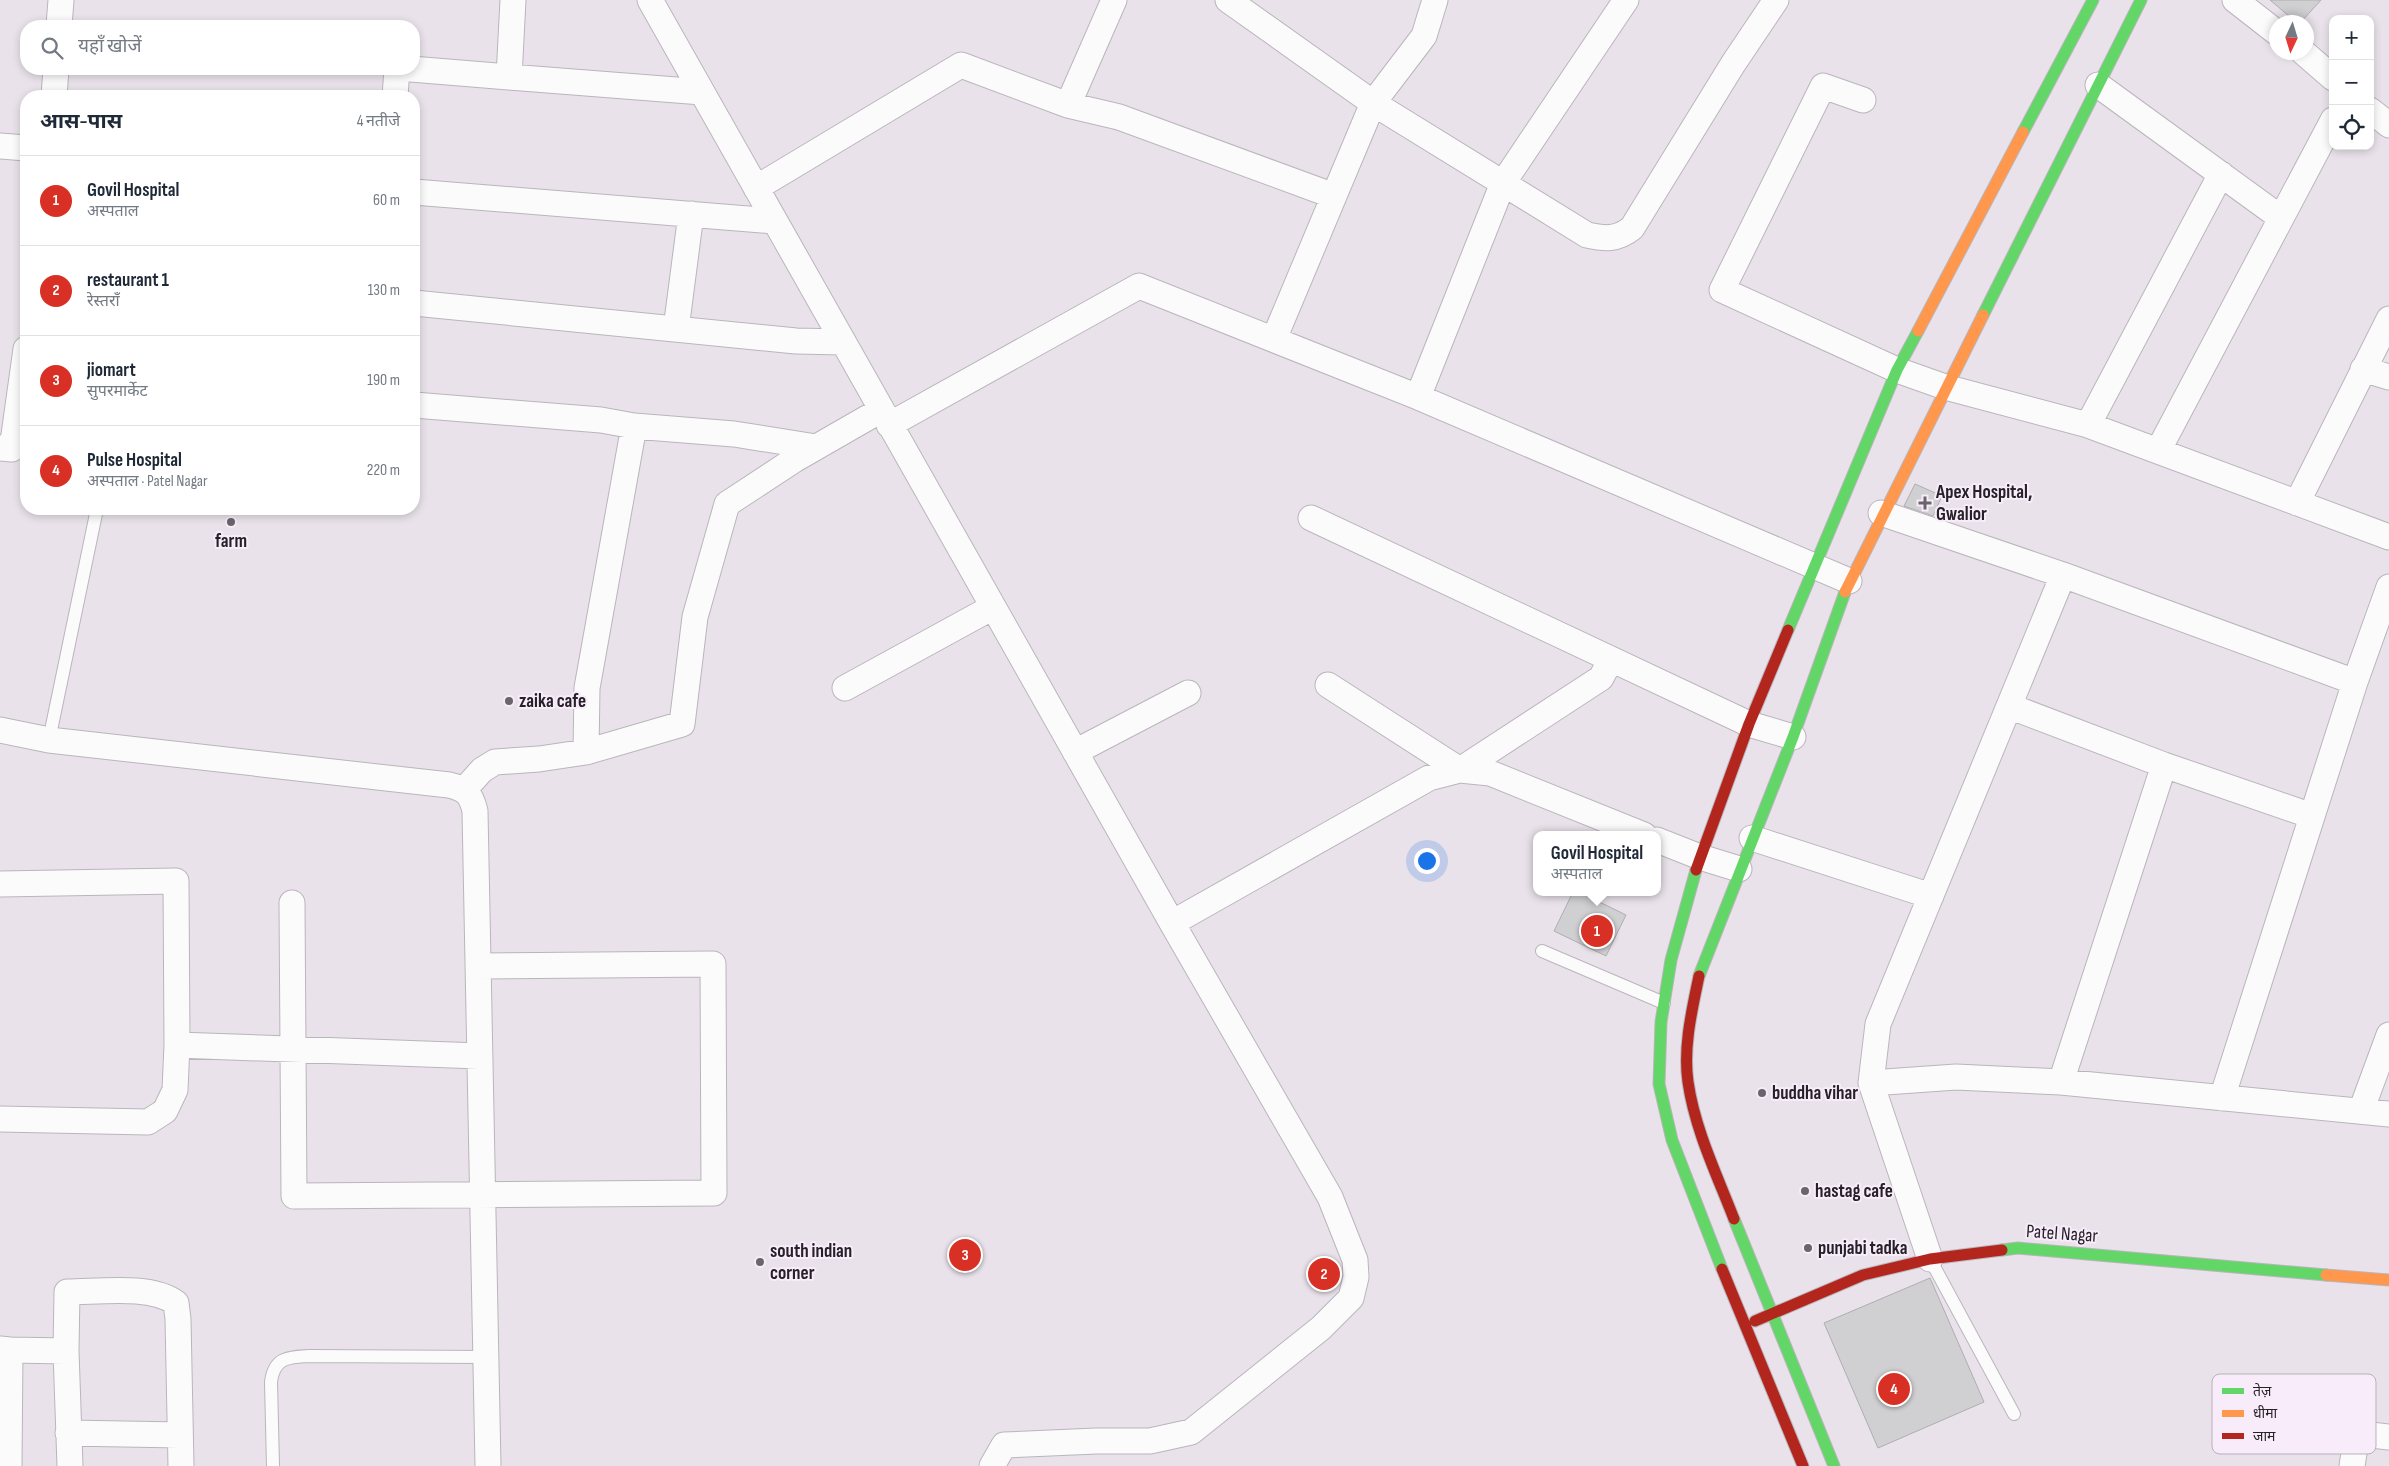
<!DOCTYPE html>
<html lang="hi">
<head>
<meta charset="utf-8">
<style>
  :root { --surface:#fff; --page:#f6f6f7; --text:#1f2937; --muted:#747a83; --line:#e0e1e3; --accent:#d93025 }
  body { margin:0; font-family:"Sofia Sans Condensed","Noto Sans Devanagari",sans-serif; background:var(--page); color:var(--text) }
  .controls { position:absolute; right:15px; top:15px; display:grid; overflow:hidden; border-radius:10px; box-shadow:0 2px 8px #0003 }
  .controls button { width:45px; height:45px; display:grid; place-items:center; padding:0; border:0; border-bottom:1px solid var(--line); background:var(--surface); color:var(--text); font:25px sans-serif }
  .compass { position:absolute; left:2269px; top:15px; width:45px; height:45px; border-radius:50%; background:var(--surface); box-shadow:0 2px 8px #0003; rotate:184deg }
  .you { position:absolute; left:1426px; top:860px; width:18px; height:18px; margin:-12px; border:4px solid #fff; border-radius:50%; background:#1a73e8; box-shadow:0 0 0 8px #1a73e833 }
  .badge { display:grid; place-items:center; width:32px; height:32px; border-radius:50%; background:var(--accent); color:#fff; font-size:16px; font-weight:700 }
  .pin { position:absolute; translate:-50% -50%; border:2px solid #fff; box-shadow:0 1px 5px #0006 }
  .popup { position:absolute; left:1533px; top:831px; width:128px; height:65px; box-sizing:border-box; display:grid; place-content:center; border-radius:10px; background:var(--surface); filter:drop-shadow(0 1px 4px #0005); font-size:16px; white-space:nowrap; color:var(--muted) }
  .popup b { font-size:19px; color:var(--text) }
  .popup::after { content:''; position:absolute; left:50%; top:100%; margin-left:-10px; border:10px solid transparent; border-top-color:var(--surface) }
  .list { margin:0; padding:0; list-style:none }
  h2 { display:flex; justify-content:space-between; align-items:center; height:65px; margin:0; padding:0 20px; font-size:21px }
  h2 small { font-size:16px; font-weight:400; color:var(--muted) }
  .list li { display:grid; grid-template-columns:32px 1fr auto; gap:15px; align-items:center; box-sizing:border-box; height:90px; padding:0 20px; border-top:1px solid var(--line) }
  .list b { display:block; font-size:19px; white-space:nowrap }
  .list p { margin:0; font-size:16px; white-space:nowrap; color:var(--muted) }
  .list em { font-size:16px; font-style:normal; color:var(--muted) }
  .icon { flex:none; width:28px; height:28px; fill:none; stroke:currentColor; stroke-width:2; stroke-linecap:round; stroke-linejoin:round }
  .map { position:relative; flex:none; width:2389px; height:1466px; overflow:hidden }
  .search { position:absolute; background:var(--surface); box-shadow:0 2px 8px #0003; left:20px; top:20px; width:400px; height:55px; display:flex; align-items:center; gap:12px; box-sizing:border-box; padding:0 18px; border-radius:20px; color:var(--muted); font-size:19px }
  .panel { position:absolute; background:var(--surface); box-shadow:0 2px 8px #0003; left:20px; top:90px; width:400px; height:425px; border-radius:20px }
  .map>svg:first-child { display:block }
  .building { fill:#d0cfd1; stroke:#aeaeb0 }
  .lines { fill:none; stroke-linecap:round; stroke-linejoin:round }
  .lane-casing { stroke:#bab5bb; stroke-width:14 }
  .street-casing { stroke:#bab5bb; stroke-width:27 }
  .fast-casing { stroke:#bab5bb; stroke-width:13 }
  .slow-casing { stroke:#bab5bb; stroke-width:13 }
  .jam-casing { stroke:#bab5bb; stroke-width:13 }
  .lane { stroke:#fcfbfc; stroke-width:12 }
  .street { stroke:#fcfbfc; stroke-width:25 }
  .fast { stroke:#63d668; stroke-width:11 }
  .slow { stroke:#ff974d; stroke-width:11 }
  .jam { stroke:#b3261e; stroke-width:11 }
  .poi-dot { fill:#6a656b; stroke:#f8ecfb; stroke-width:2 }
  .labels { text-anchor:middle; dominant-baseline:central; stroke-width:4; stroke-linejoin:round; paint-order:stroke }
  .poi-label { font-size:19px; font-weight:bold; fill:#262127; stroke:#f8ecfb; text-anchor:start }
  .street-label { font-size:19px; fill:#262127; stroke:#f8ecfb }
  .key { fill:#f8ecfb; stroke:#b9afbb; stroke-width:1 }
  .key-label { font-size:14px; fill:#262127 }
</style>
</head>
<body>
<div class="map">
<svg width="2389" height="1466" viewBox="0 0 2389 1466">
  <rect width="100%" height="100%" fill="#e9e2ea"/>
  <path class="building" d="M2270 0H2321L2301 22H2296Z
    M1915 484 1942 496 1933 516 1904 506Z
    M1573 892H1579L1626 915 1606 956 1554 931Z
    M1930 1278 1984 1402 1878 1448 1824 1323Z"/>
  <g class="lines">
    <defs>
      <path id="lane" d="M49 740 97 509
        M1542 951 1664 1003
        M1930 1259 2014 1414
        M273 1466 271 1382C274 1358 287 1357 309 1356L486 1357"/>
      <path id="street" d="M513 0 509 77 702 92
        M650 0 1172 923 1330 1197 1355 1260 1356 1277 1351 1298 1321 1328 1191 1432 1150 1441H1096L1004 1445 992 1466
        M1114 0 1068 105 1119 117 1334 196
        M1228 0 1373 103 1587 235C1605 239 1617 240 1632 228L1733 64 1776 0
        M2235 0 2276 32
        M59 26 61 0
        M2303 52 2333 78
        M411 69 509 77
        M2098 85 2281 218
        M54 96 56 69
        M395 96 397 69
        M1863 100 1823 86 1722 290 1897 370 1945 387 2088 425 2389 537
        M2370 110 2389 125
        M0 146 26 148
        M756 188 961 65 1068 105
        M414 192 774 221
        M414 303 796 341 843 342
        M676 329 691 214
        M1274 339 1373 103 1424 36 1435 0
        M2363 369 2389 377
        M1418 397 1503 183 1626 0
        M414 405 601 420 634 426 587 688 586 752
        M889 425 1139 286 1418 397 1849 581
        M2088 425 2221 174
        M634 426 734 434 816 447
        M0 448 12 449 26 349
        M2158 451 2333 120
        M2297 503 2389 319
        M1881 513 2063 575 2355 682
        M1311 518 1749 724 1793 737
        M1328 685 1460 770 1601 678 1611 659
        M845 688 993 607
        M2009 706 2164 765 2312 816
        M0 730 49 740 449 785C466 789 471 794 475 811L488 1466
        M1075 752 1188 693
        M465 789 482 770 495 762 539 759 586 752 682 724 695 617 727 504 794 460 881 410
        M1752 838 1931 896
        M1657 840 1700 857 1739 869
        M0 884 176 881 177 1045 175 1090 165 1111 148 1122 0 1119
        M292 903 294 1196 714 1193 713 964 478 966
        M1172 923 1429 778 1460 770 1490 773 1644 835
        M177 1045 479 1056
        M2061 1082 2164 765
        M1871 1083 1878 1024 2063 575
        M2222 1098 2355 682 2389 587
        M2361 1111 2389 1035
        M1930 1259 1871 1083 1956 1077 2061 1082 2389 1114
        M0 1349 10 1350 9 1466
        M10 1350 66 1351 70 1466
        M66 1351 67 1292C98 1292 151 1284 176 1303L178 1319 181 1466
        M2295 1426 2389 1437
        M68 1433 180 1435
        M2352 1466 2357 1434"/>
      <path id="fast" d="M2023 132 2093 0
        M1983 315 2141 0
        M1788 630 1897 370 1918 331
        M1696 870 1671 960 1661 1022 1659 1084 1672 1140 1722 1269
        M1699 976 1793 737 1845 592
        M1734 1219 1834 1466
        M2002 1250 2018 1248 2326 1275"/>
      <path id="slow" d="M1918 331 2023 132
        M1845 592 1983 315
        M2326 1275 2389 1280"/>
      <path id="jam" d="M1696 870 1749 724 1788 630
        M1699 976C1692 1010 1683 1047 1688 1082 1695 1130 1717 1175 1734 1219
        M1722 1269 1803 1466
        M1755 1321 1863 1275 1930 1259 2002 1250"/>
    </defs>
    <use href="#lane" class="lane-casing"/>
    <use href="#street" class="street-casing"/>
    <use href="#fast" class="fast-casing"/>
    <use href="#slow" class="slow-casing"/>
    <use href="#jam" class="jam-casing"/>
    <use href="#lane" class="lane"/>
    <use href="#street" class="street"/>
    <use href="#fast" class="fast"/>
    <use href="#slow" class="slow"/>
    <use href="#jam" class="jam"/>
  </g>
  <g class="poi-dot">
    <path d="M1922.5 495.5h5v5h5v5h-5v5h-5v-5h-5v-5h5z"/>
    <circle cx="231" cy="522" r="5"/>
    <circle cx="509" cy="701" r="5"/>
    <circle cx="1762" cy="1093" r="5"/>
    <circle cx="1805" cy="1191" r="5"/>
    <circle cx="1808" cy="1248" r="5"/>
    <circle cx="760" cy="1262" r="5"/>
  </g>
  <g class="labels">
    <g class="poi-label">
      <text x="1936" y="492">Apex Hospital,<tspan x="1936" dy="22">Gwalior</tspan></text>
      <text x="231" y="541" text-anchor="middle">farm</text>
      <text x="519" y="701">zaika cafe</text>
      <text x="1772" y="1093">buddha vihar</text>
      <text x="1815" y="1191">hastag cafe</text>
      <text x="1818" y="1248">punjabi tadka</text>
      <text x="770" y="1251">south indian<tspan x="770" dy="22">corner</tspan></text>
    </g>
    <g class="street-label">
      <text transform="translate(2062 1234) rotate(4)">Patel Nagar</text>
    </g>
  </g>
  <rect x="2212" y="1374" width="164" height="80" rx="8" class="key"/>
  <rect x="2222" y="1388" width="22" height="6" fill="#63d668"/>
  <rect x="2222" y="1410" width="22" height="7" fill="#ff974d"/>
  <rect x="2222" y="1433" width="22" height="6" fill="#b3261e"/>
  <g class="key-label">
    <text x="2253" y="1396">तेज़</text>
    <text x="2253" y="1418">धीमा</text>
    <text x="2253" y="1441">जाम</text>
  </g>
</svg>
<div class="controls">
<button>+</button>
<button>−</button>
<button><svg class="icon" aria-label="locate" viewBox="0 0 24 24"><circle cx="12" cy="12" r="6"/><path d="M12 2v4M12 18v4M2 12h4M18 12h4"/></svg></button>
</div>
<svg class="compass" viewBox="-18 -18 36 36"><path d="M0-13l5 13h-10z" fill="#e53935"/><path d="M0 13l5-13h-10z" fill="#747a83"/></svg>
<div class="you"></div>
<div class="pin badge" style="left:1597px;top:931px">1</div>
<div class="popup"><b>Govil Hospital</b>अस्पताल</div>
<div class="pin badge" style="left:1324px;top:1274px">2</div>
<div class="pin badge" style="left:965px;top:1255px">3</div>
<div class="pin badge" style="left:1894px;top:1389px">4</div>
<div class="search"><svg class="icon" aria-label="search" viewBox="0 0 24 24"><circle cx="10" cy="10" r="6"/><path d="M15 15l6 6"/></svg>यहाँ खोजें</div>
<section class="panel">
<h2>आस-पास<small>4 नतीजे</small></h2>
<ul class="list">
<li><span class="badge">1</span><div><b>Govil Hospital</b><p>अस्पताल</p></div><em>60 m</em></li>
<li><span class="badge">2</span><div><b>restaurant 1</b><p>रेस्तराँ</p></div><em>130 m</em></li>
<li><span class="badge">3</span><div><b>jiomart</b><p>सुपरमार्केट</p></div><em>190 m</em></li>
<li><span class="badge">4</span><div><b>Pulse Hospital</b><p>अस्पताल · Patel Nagar</p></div><em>220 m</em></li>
</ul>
</section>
</div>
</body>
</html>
